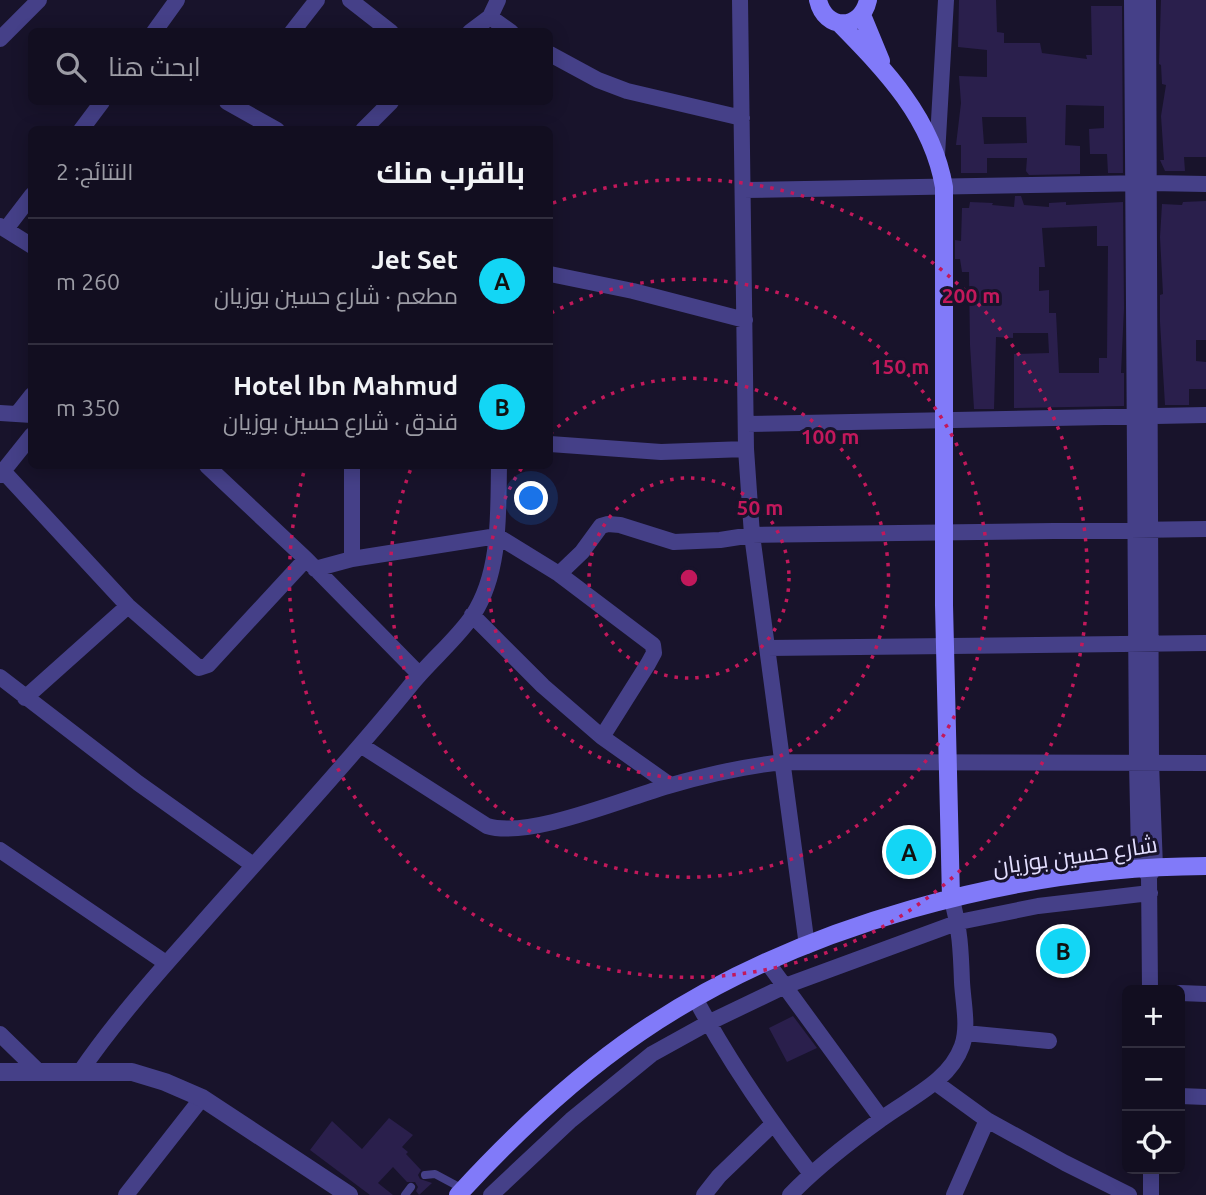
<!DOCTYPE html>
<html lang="ar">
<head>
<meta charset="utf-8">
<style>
  :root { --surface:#120e20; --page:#1b1729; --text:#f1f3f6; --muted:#9c9ca5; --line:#312e3e; --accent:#13d6f5 }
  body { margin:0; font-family:Ubuntu,Cairo,sans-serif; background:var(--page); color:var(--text); direction:rtl }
  .controls { position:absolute; right:21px; bottom:21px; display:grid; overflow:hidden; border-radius:10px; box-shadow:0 4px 18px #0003 }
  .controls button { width:63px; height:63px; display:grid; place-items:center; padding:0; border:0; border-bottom:2px solid var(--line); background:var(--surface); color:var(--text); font:35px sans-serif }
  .you { position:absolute; left:532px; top:499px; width:24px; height:24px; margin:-18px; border:5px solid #fff; border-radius:50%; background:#1a73e8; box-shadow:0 0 0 10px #1a73e833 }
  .badge { display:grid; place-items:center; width:46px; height:46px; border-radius:50%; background:var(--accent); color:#111; font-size:23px; font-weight:700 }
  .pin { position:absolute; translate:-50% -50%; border:4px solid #fff; box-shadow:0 2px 7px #0006 }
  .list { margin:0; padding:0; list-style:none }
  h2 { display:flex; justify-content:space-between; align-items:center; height:91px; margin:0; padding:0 28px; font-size:30px }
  h2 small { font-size:23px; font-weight:400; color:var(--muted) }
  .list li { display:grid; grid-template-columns:46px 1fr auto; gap:21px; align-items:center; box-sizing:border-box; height:126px; padding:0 28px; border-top:2px solid var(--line) }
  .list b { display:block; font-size:26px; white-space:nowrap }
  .list p { margin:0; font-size:23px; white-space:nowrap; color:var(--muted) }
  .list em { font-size:23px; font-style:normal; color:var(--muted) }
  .icon { flex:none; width:38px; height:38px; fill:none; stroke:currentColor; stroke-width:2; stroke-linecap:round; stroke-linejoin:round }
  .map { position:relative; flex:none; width:1206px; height:1195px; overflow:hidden; direction:ltr }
  .search { position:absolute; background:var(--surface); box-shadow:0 4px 18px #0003; left:28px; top:28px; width:525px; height:77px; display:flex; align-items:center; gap:18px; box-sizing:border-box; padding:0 24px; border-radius:10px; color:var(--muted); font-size:26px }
  .panel { position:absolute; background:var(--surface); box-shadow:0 4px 18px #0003; left:28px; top:126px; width:525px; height:343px; border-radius:10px; direction:rtl }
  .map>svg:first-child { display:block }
  .building { fill:#2a1f4c; fill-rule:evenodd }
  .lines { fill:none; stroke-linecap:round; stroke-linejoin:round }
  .service { stroke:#454088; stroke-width:8 }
  .minor { stroke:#454088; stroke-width:16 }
  .tertiary { stroke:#454088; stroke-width:18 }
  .secondary { stroke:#817af9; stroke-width:18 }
  .ring { fill:none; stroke:#c2185b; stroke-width:3.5; stroke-dasharray:3.5 7 }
  .labels { text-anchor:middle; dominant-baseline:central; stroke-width:6; stroke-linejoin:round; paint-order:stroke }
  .street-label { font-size:23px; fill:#e3defe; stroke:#18132b }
  .centre { fill:#c2185b; stroke:#18132b; stroke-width:3.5 }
  .ring-label { font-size:21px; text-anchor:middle; font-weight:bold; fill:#c2185b; stroke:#18132b; stroke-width:6; stroke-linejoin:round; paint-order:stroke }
</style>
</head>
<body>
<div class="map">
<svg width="1206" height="1195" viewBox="0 0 1206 1195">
  <rect width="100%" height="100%" fill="#18132b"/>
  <path class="building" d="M959 0H996L997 32 1004 33V43H1040L1042 53 1087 59 1086 55H1092L1091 6H1122L1123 173H1108L1107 154H1090L1089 129 1104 128V106L1066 105 1065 145 1080 146V174L1029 175 1026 171 1027 158H987V173H961V145H956L961 103 959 76 987 77V50L958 47ZM982 117H1026L1027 143 984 144Z
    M1161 0H1206V157H1184L1185 171H1165L1160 160H1164L1161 116 1166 85 1162 84 1161 65 1159 64Z
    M1015 196H1021L1024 205 1049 207V203L1066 202V205L1123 202 1124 308 1121 373H1124V406L1014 408V354L1049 353 1048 333H1013V338L996 337 994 409H974L970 345 969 272H962L960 259H955V240L961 241 962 208H969L970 202 993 203 992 205 1014 207ZM1097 226V246H1108L1107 358H1099V373H1059L1056 313H1049V290L1039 291V267H1045L1042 228Z
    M1206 201V340H1196V361L1206 362V389H1189V405H1165L1160 322V295L1163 294 1160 237 1162 204 1182 205 1183 202Z
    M793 1016 817 1048 787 1062 769 1028Z
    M389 1118 413 1135 402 1147 408 1152 406 1154 421 1170 418 1175 420 1179 432 1183 419 1195 416 1191 418 1187 415 1182H407L393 1167 378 1183 393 1195H370L310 1150 332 1121 362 1149Z"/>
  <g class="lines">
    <path class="service" d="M425 1175 435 1174 463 1189
      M405 1195 411 1187"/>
    <path class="minor" d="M350 0 391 32
      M740 0 746 449 752 535 807 946
      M1132 0 1137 763 1139 855 1142 867 1149 876
      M1148 0 1151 763 1155 867 1149 876 1150 990
      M490 17 511 32
      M154 32 177 0
      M292 32 317 0
      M470 32 490 17 498 0
      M0 39 39 0
      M550 54 598 80 627 91 742 118
      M227 102 277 130
      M81 130 102 102
      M363 130 391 102
      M937 155 946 0
      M743 190 1150 183 1206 184
      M0 226 32 246
      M6 229 32 195
      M550 274 633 291 745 320
      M0 413 32 415
      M17 414 32 395
      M746 424 1206 415
      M550 444 661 452 746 449
      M207 466 306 559 419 674
      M352 466V559
      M3 471 128 606 199 668 208 665 306 559
      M0 475 32 435
      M315 569 352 559 497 536 559 574 653 645 654 653 648 664 602 737
      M559 574 582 552 601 526 608 524 620 525 674 542 720 540 752 535 1206 529
      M472 615 543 686 602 737 670 785
      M767 648 1206 643
      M0 677 138 783 253 865
      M25 698 128 606
      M362 746 487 826C529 839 623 799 668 786 706 775 745 766 784 762L1206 763
      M0 850 166 963
      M767 962 881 1118
      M1180 993 1206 994
      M695 998C728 1060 768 1118 811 1174
      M965 1033 1049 1041
      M0 1034 39 1072
      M80 1072C115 1021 156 975 197 929 268 848 342 770 410 686 428 663 458 638 473 615 501 572 498 514 499 466
      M936 1083 987 1120 1065 1163 1129 1195
      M1180 1096 1206 1097
      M1151 1169V1195
      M126 1195 202 1098
      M491 1195 571 1120 652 1054 708 1023 785 986 959 922 1038 906 1150 893
      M704 1195 719 1176 773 1124
      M790 1195C817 1167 848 1143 880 1120 909 1098 949 1082 962 1046 969 1027 963 1002 962 982 961 953 960 926 951 898
      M954 1195 987 1120"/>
    <path class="tertiary" d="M0 1072H132L165 1082 202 1098 349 1195"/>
    <path class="secondary" d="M818 0C825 31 861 31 868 0
      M862 15 881 61
      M839 23C886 71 932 118 944 187V605L951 898
      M458 1195C513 1135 572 1079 639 1033 797 925 1016 867 1206 866"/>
  </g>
  <g class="ring">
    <circle cx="689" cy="578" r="100"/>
    <path d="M550 434A200 200 0 1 1 523 466"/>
    <path d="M551 313A299 299 0 1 1 412 466"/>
    <path d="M553 203A399 399 0 1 1 305 468"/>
  </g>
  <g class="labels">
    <g class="street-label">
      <text transform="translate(1075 855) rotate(-8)">شارع حسين بوزيان</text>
    </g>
  </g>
  <circle cx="689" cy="578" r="10" class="centre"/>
  <g class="ring-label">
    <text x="971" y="303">200 m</text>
    <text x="900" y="374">150 m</text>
    <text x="830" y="444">100 m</text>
    <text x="760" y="515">50 m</text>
  </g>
</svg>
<div class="controls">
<button>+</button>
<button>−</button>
<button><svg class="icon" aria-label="locate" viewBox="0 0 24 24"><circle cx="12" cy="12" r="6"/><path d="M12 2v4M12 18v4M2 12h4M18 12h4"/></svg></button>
</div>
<div class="you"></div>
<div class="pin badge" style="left:909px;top:852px">A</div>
<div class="pin badge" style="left:1063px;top:951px">B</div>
<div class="search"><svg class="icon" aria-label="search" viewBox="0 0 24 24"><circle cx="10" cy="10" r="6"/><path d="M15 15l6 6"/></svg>ابحث هنا</div>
<section class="panel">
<h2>بالقرب منك<small>النتائج: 2</small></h2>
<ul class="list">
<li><span class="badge">A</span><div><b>Jet Set</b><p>مطعم · شارع حسين بوزيان</p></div><em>260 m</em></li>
<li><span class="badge">B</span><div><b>Hotel Ibn Mahmud</b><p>فندق · شارع حسين بوزيان</p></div><em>350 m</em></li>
</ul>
</section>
</div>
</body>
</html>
